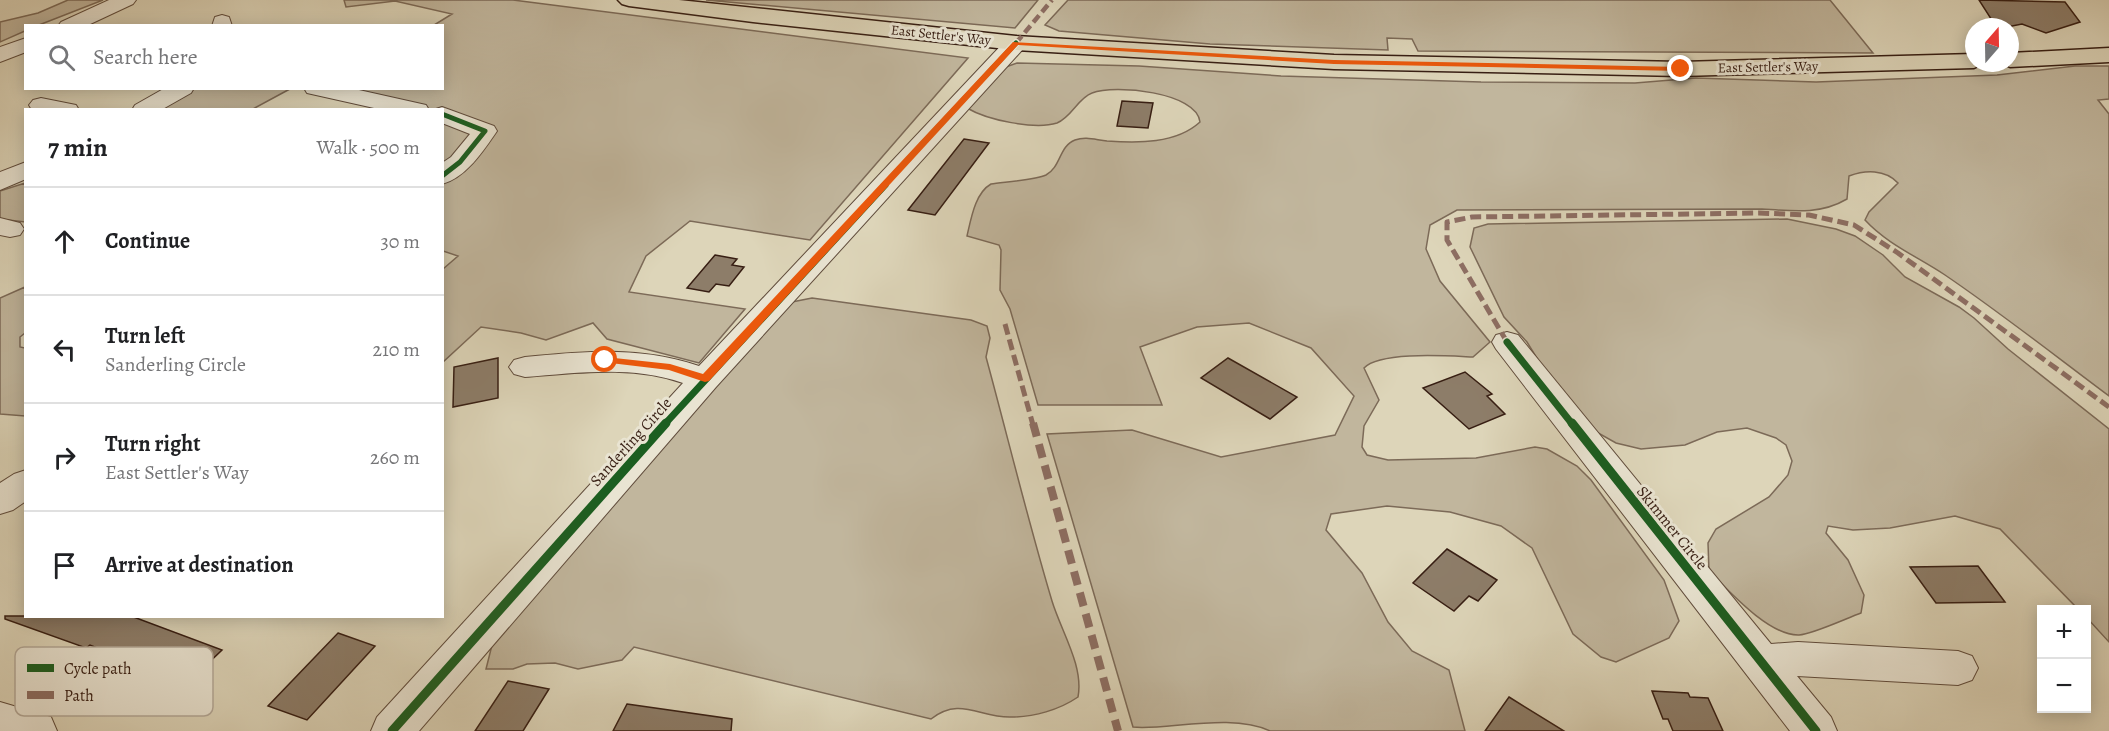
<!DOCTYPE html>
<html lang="en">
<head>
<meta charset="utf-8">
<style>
  :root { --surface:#fff; --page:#f2f2f2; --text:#202124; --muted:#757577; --line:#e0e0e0 }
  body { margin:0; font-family:Alegreya,serif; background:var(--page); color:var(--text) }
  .controls { position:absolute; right:18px; bottom:18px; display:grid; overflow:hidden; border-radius:0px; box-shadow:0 3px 15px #0003 }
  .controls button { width:54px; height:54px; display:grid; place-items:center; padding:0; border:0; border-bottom:2px solid var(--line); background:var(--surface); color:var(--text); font:30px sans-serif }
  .compass { position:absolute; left:1965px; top:18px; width:54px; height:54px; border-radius:50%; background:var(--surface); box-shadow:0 3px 15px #0003; rotate:20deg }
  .stop { position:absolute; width:18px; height:18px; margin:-14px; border:4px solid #ea580c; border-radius:50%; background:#fff }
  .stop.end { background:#ea580c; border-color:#fff; box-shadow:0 2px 6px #0008 }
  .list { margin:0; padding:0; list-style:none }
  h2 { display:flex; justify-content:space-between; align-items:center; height:78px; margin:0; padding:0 24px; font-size:26px }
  h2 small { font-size:20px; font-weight:400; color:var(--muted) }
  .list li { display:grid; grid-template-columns:39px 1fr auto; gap:18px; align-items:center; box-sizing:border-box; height:108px; padding:0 24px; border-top:2px solid var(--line) }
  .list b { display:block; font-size:22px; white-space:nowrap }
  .list p { margin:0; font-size:20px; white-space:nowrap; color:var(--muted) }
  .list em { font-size:20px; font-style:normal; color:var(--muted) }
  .icon { flex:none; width:33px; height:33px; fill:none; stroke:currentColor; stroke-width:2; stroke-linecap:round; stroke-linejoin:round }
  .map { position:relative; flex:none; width:2109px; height:731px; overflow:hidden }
  .search { position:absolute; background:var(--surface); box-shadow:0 3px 15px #0003; left:24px; top:24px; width:420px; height:66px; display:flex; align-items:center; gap:15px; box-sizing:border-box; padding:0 21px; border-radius:0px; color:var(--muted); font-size:22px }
  .panel { position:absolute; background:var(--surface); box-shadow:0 3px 15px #0003; left:24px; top:108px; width:420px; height:510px; border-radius:0px }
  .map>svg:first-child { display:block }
  .green { fill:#c1b69d; stroke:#7c6a58; stroke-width:1.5 }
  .building { fill:#8d7d69; stroke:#371e13; stroke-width:1.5 }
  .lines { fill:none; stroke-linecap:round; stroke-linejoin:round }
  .minor-casing { stroke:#604c3c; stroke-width:2 }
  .major-casing { stroke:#371e13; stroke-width:3 }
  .minor { fill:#e9e4d2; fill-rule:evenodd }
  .major { fill:#ddd5b9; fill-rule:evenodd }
  .quiet-far2 { stroke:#8d6e63; stroke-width:4.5; stroke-dasharray:9 4.5; stroke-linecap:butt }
  .quiet-far1 { stroke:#8d6e63; stroke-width:5; stroke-dasharray:11 5; stroke-linecap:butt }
  .quiet { stroke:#8d6e63; stroke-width:8; stroke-dasharray:14 8; stroke-linecap:butt }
  .cycleway-far2-casing { stroke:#e9e4d2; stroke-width:8 }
  .cycleway-far1-casing { stroke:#e9e4d2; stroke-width:10 }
  .cycleway-casing { stroke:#e9e4d2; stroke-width:13 }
  .cycleway-far2 { stroke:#1b5e20; stroke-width:5 }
  .cycleway-far1 { stroke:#1b5e20; stroke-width:7 }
  .cycleway { stroke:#1b5e20; stroke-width:9 }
  .route { fill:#ea580c }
  .labels { text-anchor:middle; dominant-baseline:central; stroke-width:6; stroke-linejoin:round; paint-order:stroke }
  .far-street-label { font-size:14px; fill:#371e13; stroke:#e9e4d2 }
  .street-label { font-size:16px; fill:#371e13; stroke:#e9e4d2 }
  .key { fill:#e9e4d2; stroke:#b4a999; stroke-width:1.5 }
  .key-label { font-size:16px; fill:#371e13 }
</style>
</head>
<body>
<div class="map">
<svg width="2109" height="731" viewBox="0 0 2109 731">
  <rect width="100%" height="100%" fill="#ddd5b9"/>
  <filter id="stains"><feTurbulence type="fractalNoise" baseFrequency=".00333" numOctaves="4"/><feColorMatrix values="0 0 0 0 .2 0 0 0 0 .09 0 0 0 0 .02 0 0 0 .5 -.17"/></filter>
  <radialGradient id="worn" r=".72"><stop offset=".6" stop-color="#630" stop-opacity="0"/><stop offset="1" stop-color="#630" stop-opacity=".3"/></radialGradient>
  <path class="green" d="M68 0H103L39 25 26 26 25 31 0 42V22L38 13Z
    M344 0H513L968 58 810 240 690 221 646 256 629 292 745 309 699 363 607 339 593 323 546 340 521 333 481 327 443 362V269L458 256 443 251 442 110 398 109 337 89 442 88V26L434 25 452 14 395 1 346 7Z
    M706 0H1038L1015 28Z
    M1068 0H1830L1873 53 1418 51 1412 39 1387 38 1388 50 1210 44 1059 31 1045 25Z
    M1017 63 1139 66 1281 76 1481 82 1635 83 1696 78 1816 82 1997 75 2075 66H2109V99L2098 100 2109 114V396C2054 355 2001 313 1945 275 1918 257 1887 244 1865 220L1869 212 1898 183C1885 169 1865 170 1849 176L1847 199C1820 215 1792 211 1762 209L1457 210 1430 225 1426 249 1440 281 1490 342 1473 357C1449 356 1380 351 1364 368L1379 400 1364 426 1362 447 1367 455 1388 460 1476 458 1535 447 1547 449 1577 466 1591 480 1664 580 1679 621 1669 638 1616 662 1601 657 1573 634 1532 548 1501 526 1450 512 1387 506 1331 514 1326 530 1362 573 1388 622 1412 651 1449 670 1465 731H1270C1232 712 1164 731 1133 727L1047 434 1132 430 1221 457 1335 435 1354 396 1311 348 1249 323 1197 327 1140 347 1162 405H1038L1010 309 1000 290 1001 250 999 245 967 236C971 219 975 193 991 184 1004 182 1035 180 1046 175 1061 167 1059 146 1075 140 1086 136 1096 140 1107 141 1138 143 1176 144 1200 122 1197 92 1114 84 1092 93 1078 98 1072 117 1057 123 1035 130 987 120 967 108L1003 68Z
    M283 88 288 90 253 109 151 110 186 89Z
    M25 183V222L0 219V191Z
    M1787 219 1836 229 1855 236 1883 255 1905 277 1959 307 1974 318 2008 349 2109 429V642L2087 618 2086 610 2078 609 2000 529 1955 516 1890 528 1853 530 1828 526 1826 533 1848 560 1864 595 1861 613C1847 618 1813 634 1799 635 1769 636 1729 591 1709 571L1708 543 1716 529 1769 497 1788 475 1792 461 1786 445 1776 438 1747 428 1717 432 1685 445 1641 449 1616 443 1575 420 1527 342 1504 317 1470 247 1474 228 1488 224Z
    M25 287V333L20 337V347L25 348V416L0 414V298Z
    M812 298 971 320 987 326 990 338 986 357C1008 438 1028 521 1052 601 1061 631 1084 666 1078 697 1059 710 1034 717 1011 717 980 718 960 696 931 719L634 647 622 660 578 669 555 663 527 664 513 669H486L492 645 598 515 792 302Z"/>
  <path class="building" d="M1979 0 2065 2 2080 22 2046 33 2022 24 2007 27 1993 22Z
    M1122 101 1153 103 1148 128 1117 126Z
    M964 139 989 143 935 215 908 210Z
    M715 255 737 259 732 265 744 267 729 286 716 284 709 292 687 288Z
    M498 358V398L453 407 454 367Z
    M1228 358 1297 397 1270 419 1201 378Z
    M1465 372 1492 394 1487 396 1505 414 1469 429 1423 388Z
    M1447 549 1497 580 1478 601 1469 596 1454 611 1413 583Z
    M1978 566 2005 602 1936 603 1910 567Z
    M5 616H131L222 650 181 689 146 675 152 670 90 645 86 648 5 619Z
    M338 633 375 646 307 720 268 706Z
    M508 681 549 689 523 731H475Z
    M1652 691 1688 693 1690 697 1708 698 1723 731H1673L1668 719H1663Z
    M1509 697 1564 731H1485Z
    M627 704 732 719 731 731H613Z"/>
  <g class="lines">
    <defs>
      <path id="minor" d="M109 0H136L133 4 86 26H58L61 22Z
        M222 15 229 17 232 26H212L215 17Z
        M1016 37 1024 38 1027 43 1024 48 716 387 419 731H371L377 717 683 383C632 365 578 373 525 377L514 374 509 367 514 360 525 357C586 351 640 346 699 366L1008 38Z
        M26 38V52L0 62V47Z
        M165 88H194L191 93 161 110H132L135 105Z
        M304 88H350L426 105 429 110H383L307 93Z
        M41 98 76 105 79 110H32L29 105 33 100Z
        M442 107 494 126 497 131C484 150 466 178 442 184V163L451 157 470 134 442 123V110H433Z
        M26 162V179L0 190V172Z
        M0 218 20 223 24 229 20 235 10 237 0 235Z
        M1507 332 1518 335 1771 644 1798 642 1958 651 1972 656 1978 668 1972 680 1958 685 1797 676 1831 717 1837 731H1790L1496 349 1492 342 1496 335Z
        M26 470V501L13 510 0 514V483L14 474Z
        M0 702 51 717 57 731H0Z"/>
      <path id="major" d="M618 0H679L1016 36 1334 55 1681 62 1974 54V63H1984L1974 68 1681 76 1334 69 1016 50 753 22 629 6 622 4Z
        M2109 48V62L2010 67 2001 63H2010V53Z"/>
    </defs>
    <use href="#minor" class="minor-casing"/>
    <use href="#major" class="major-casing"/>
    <use href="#minor" class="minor"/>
    <use href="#major" class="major"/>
    <path class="quiet-far2" d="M1016 43 1052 0"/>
    <path class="quiet-far1" d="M1005 324 1033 425
      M1507 342 1447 240V222L1472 217 1759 213 1809 215 1854 225 1898 253 2109 407"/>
    <path class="quiet" d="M1033 423 1118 731"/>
    <defs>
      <path id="cycleway-far2" d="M442 114 485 131 460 162 442 176
        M883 186 1016 43"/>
      <path id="cycleway-far1" d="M1507 342 1573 425
        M664 425 885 185"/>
      <path id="cycleway" d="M1572 423 1816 731
        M392 731 666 423"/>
    </defs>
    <use href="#cycleway-far2" class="cycleway-far2-casing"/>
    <use href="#cycleway-far1" class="cycleway-far1-casing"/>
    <use href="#cycleway" class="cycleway-casing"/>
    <use href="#cycleway-far2" class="cycleway-far2"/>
    <use href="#cycleway-far1" class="cycleway-far1"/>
    <use href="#cycleway" class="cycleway"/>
  </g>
  <path class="route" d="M1013 42 1334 60 1681 67 1685 69 1681 71 1334 64 1018 45 709 381 705 382 669 370 602 362 600 360 605 357 670 364 703 374Z"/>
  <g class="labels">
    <g class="far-street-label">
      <text transform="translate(941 35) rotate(6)">East Settler's Way</text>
      <text transform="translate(1768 67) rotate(-1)">East Settler's Way</text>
    </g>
    <g class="street-label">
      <text transform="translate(631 442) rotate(-48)">Sanderling Circle</text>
      <text transform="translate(1672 528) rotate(51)">Skimmer Circle</text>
    </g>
  </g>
  <rect x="15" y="647" width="198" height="69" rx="9" class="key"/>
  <rect x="27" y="664" width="27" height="8" fill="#1b5e20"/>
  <rect x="27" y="691" width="27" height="8" fill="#8d6e63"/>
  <g class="key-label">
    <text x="64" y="674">Cycle path</text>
    <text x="64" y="701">Path</text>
  </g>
  <rect width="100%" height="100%" filter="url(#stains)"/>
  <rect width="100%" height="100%" fill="url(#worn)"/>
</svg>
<div class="controls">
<button>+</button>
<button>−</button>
</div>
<svg class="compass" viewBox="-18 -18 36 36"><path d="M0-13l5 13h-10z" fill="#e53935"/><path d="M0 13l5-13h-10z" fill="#757577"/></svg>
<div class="stop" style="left:605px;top:360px"></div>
<div class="stop end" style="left:1681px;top:69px"></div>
<div class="search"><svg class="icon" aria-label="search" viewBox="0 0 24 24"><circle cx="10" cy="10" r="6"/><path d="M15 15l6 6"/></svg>Search here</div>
<section class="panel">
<h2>7 min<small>Walk · 500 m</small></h2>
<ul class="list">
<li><svg class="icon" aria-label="ahead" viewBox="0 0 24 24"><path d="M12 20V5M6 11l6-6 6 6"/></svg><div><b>Continue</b></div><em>30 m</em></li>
<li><svg class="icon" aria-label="left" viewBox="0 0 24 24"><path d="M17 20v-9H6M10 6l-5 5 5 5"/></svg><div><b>Turn left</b><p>Sanderling Circle</p></div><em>210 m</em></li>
<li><svg class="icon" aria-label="right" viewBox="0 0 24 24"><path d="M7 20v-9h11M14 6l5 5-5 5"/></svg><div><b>Turn right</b><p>East Settler's Way</p></div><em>260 m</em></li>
<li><svg class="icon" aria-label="arrive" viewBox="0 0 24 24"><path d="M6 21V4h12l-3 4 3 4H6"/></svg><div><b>Arrive at destination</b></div></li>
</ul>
</section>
</div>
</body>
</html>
